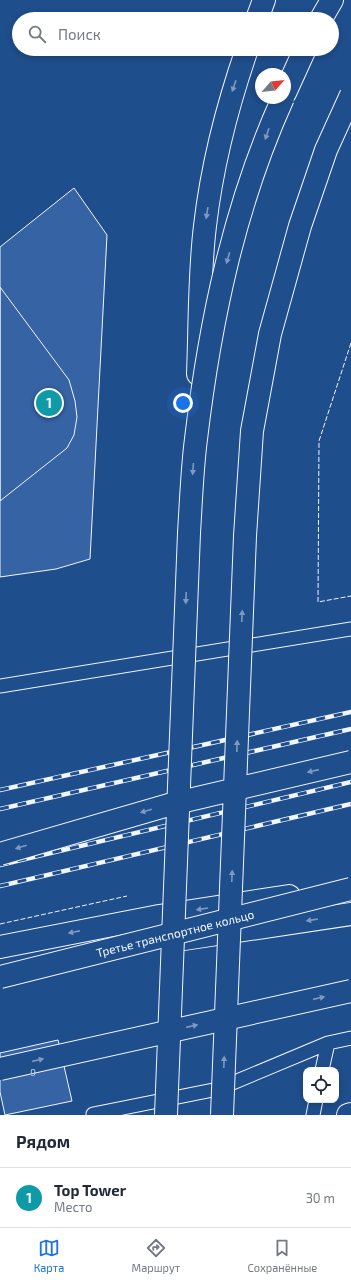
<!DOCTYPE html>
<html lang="ru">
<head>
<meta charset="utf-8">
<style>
  :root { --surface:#fff; --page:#f6f6f7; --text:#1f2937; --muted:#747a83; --line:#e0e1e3; --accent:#1a73e8 }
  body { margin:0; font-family:"Exo 2",sans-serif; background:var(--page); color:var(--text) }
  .controls { position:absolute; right:12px; bottom:12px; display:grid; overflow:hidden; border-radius:8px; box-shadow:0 2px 6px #0003 }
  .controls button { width:36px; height:36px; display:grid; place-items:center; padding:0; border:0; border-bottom:1px solid var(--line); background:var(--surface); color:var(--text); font:20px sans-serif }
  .compass { position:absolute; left:255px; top:68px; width:36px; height:36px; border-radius:50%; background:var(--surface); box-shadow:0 2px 6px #0003; rotate:63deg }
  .you { position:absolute; left:183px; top:403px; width:14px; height:14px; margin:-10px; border:3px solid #fff; border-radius:50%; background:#1a73e8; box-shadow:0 0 0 6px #1a73e833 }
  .badge { display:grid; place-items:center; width:26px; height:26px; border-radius:50%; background:var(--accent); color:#fff; font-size:13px; font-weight:700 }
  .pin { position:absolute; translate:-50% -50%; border:2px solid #fff; box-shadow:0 1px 4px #0006 }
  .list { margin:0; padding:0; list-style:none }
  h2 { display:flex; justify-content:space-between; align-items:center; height:52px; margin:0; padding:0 16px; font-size:17px }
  h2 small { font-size:13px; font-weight:400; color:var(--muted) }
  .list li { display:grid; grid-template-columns:26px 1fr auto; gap:12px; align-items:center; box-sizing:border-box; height:60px; padding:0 16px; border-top:1px solid var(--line) }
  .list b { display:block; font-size:15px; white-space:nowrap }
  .list p { margin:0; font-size:13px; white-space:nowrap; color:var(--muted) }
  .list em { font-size:13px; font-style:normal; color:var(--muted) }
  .icon { flex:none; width:22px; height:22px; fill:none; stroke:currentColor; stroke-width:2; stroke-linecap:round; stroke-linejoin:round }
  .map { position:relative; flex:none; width:351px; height:1115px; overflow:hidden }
  .search { position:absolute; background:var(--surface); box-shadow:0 2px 6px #0003; left:12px; right:12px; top:12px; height:44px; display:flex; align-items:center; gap:10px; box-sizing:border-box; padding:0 14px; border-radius:22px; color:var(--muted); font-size:15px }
  .sheet { height:112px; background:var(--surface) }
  nav { display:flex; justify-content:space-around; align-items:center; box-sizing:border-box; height:56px; border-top:1px solid var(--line); background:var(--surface); font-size:11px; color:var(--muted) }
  nav a { display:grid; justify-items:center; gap:2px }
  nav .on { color:var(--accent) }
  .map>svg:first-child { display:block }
  .building { fill:#3563a3; stroke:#f2f6ff }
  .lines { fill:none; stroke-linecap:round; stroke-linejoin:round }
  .service-casing { stroke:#f2f6ff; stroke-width:15 }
  .secondary-casing { stroke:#f2f6ff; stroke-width:24 }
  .primary-casing { stroke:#f2f6ff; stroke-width:24 }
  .service { stroke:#1f4e8c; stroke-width:13 }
  .secondary { stroke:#1f4e8c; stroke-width:22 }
  .primary { stroke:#1f4e8c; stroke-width:22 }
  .rail-casing { stroke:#f2f6ff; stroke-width:4.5 }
  .rail { stroke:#1f4e8c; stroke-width:3; stroke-dasharray:9; stroke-linecap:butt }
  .secondary-bridge-casing { stroke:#f2f6ff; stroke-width:24; stroke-linecap:butt }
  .primary-bridge-casing { stroke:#f2f6ff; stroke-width:24; stroke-linecap:butt }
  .secondary-bridge { stroke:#1f4e8c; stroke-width:22 }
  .primary-bridge { stroke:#1f4e8c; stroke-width:22 }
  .fence { stroke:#f2f6ff; stroke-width:1; stroke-dasharray:5 2; stroke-linecap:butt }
  .oneway { fill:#7e9ac0 }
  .labels { text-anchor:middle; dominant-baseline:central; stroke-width:3; stroke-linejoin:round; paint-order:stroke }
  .number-label { font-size:10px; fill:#c3d1e8 }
  .street-label { font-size:12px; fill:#f2f6ff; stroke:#1f4e8c }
</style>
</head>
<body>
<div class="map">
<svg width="351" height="1115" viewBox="0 0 351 1115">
  <rect width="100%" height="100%" fill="#1f4e8c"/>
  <path class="building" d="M74 188 107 235 90 559 56 569 0 577V247Z
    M0 287 69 380 75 401 77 417 74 435 67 448 0 501Z
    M58 1040 72 1101 5 1115 0 1092V1053Z"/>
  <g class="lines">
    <defs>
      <path id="service" d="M0 686 351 629
        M322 1070 328 1043
        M93 1114 218 1089 328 1043 351 1038
        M313 1115 316 1100"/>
      <path id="secondary" d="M257 19 264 0
        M321 19 332 0
        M285 93 305 49
        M198 374C200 325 199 275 205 226 212 165 227 107 247 49
        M184 939 351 914"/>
      <path id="primary" d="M0 947 159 916 289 896
        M348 1115 351 1114"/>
    </defs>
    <use href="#service" class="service-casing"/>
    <use href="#secondary" class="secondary-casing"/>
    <use href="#primary" class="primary-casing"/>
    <use href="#service" class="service"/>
    <use href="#secondary" class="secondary"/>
    <use href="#primary" class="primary"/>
    <defs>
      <path id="rail" d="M0 790 351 712
        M0 809 351 729
        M0 865 351 782
        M0 886 351 804"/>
    </defs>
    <use href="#rail" class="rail-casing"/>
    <use href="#rail" class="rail"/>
    <defs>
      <path id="secondary-bridge" d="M0 854 172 804 351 762
        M166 1115 189 533C191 502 192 470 196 439 210 322 234 206 283 98
        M222 1115 245 536 252 431 270 334 300 226 326 150 351 95"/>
      <path id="primary-bridge" d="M0 977 351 889
        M0 1069 351 991"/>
    </defs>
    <use href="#secondary-bridge" class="secondary-bridge-casing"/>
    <use href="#primary-bridge" class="primary-bridge-casing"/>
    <use href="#secondary-bridge" class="secondary-bridge"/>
    <use href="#primary-bridge" class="primary-bridge"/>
    <path class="fence" d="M351 343 319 441 318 602 351 596
      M0 924 127 896"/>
  </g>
  <defs><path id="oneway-solid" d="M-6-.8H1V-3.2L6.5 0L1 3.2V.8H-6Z"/></defs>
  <g class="oneway">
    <use href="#oneway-solid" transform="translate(234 86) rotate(109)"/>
    <use href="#oneway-solid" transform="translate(267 134) rotate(109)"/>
    <use href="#oneway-solid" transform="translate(207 213) rotate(99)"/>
    <use href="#oneway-solid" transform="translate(228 258) rotate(106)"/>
    <use href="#oneway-solid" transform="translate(193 469) rotate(94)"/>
    <use href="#oneway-solid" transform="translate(186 598) rotate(92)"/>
    <use href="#oneway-solid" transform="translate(242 616) rotate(-88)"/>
    <use href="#oneway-solid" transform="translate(237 746) rotate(-88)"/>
    <use href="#oneway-solid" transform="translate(313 771) rotate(167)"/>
    <use href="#oneway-solid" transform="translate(146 811) rotate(164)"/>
    <use href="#oneway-solid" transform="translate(21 847) rotate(163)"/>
    <use href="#oneway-solid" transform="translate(232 876) rotate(-88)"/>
    <use href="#oneway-solid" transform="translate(202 909) rotate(171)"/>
    <use href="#oneway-solid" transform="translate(312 920) rotate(171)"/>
    <use href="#oneway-solid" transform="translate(74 932) rotate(169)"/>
    <use href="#oneway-solid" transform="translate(319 998) rotate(-13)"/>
    <use href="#oneway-solid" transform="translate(192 1026) rotate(-13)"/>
    <use href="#oneway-solid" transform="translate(38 1060) rotate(-13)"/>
    <use href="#oneway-solid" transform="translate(224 1062) rotate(-88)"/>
  </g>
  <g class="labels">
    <g class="number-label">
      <text x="33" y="1072">9</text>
    </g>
    <g class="street-label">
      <text transform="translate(175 933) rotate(-14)">Третье транспортное кольцо</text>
    </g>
  </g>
</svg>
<div class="controls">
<button><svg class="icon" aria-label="locate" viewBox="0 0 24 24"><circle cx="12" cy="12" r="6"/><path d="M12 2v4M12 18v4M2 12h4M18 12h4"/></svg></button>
</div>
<svg class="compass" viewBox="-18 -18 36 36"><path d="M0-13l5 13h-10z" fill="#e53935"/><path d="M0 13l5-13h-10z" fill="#747a83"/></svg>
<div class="you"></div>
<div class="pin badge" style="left:49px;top:403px;background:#0f9aa8">1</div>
<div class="search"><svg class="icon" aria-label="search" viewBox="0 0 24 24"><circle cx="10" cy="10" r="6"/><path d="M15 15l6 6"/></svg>Поиск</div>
</div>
<section class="sheet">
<h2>Рядом<small></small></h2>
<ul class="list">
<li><span class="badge" style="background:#0f9aa8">1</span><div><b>Top Tower</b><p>Место</p></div><em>30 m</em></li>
</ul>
</section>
<nav>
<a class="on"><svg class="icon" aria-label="map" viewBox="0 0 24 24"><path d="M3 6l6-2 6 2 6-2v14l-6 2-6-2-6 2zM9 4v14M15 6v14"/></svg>Карта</a>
<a><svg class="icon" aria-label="directions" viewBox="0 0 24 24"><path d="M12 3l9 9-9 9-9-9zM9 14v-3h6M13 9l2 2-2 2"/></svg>Маршрут</a>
<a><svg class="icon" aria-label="saved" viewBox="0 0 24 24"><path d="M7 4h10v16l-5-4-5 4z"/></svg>Сохранённые</a>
</nav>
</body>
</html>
